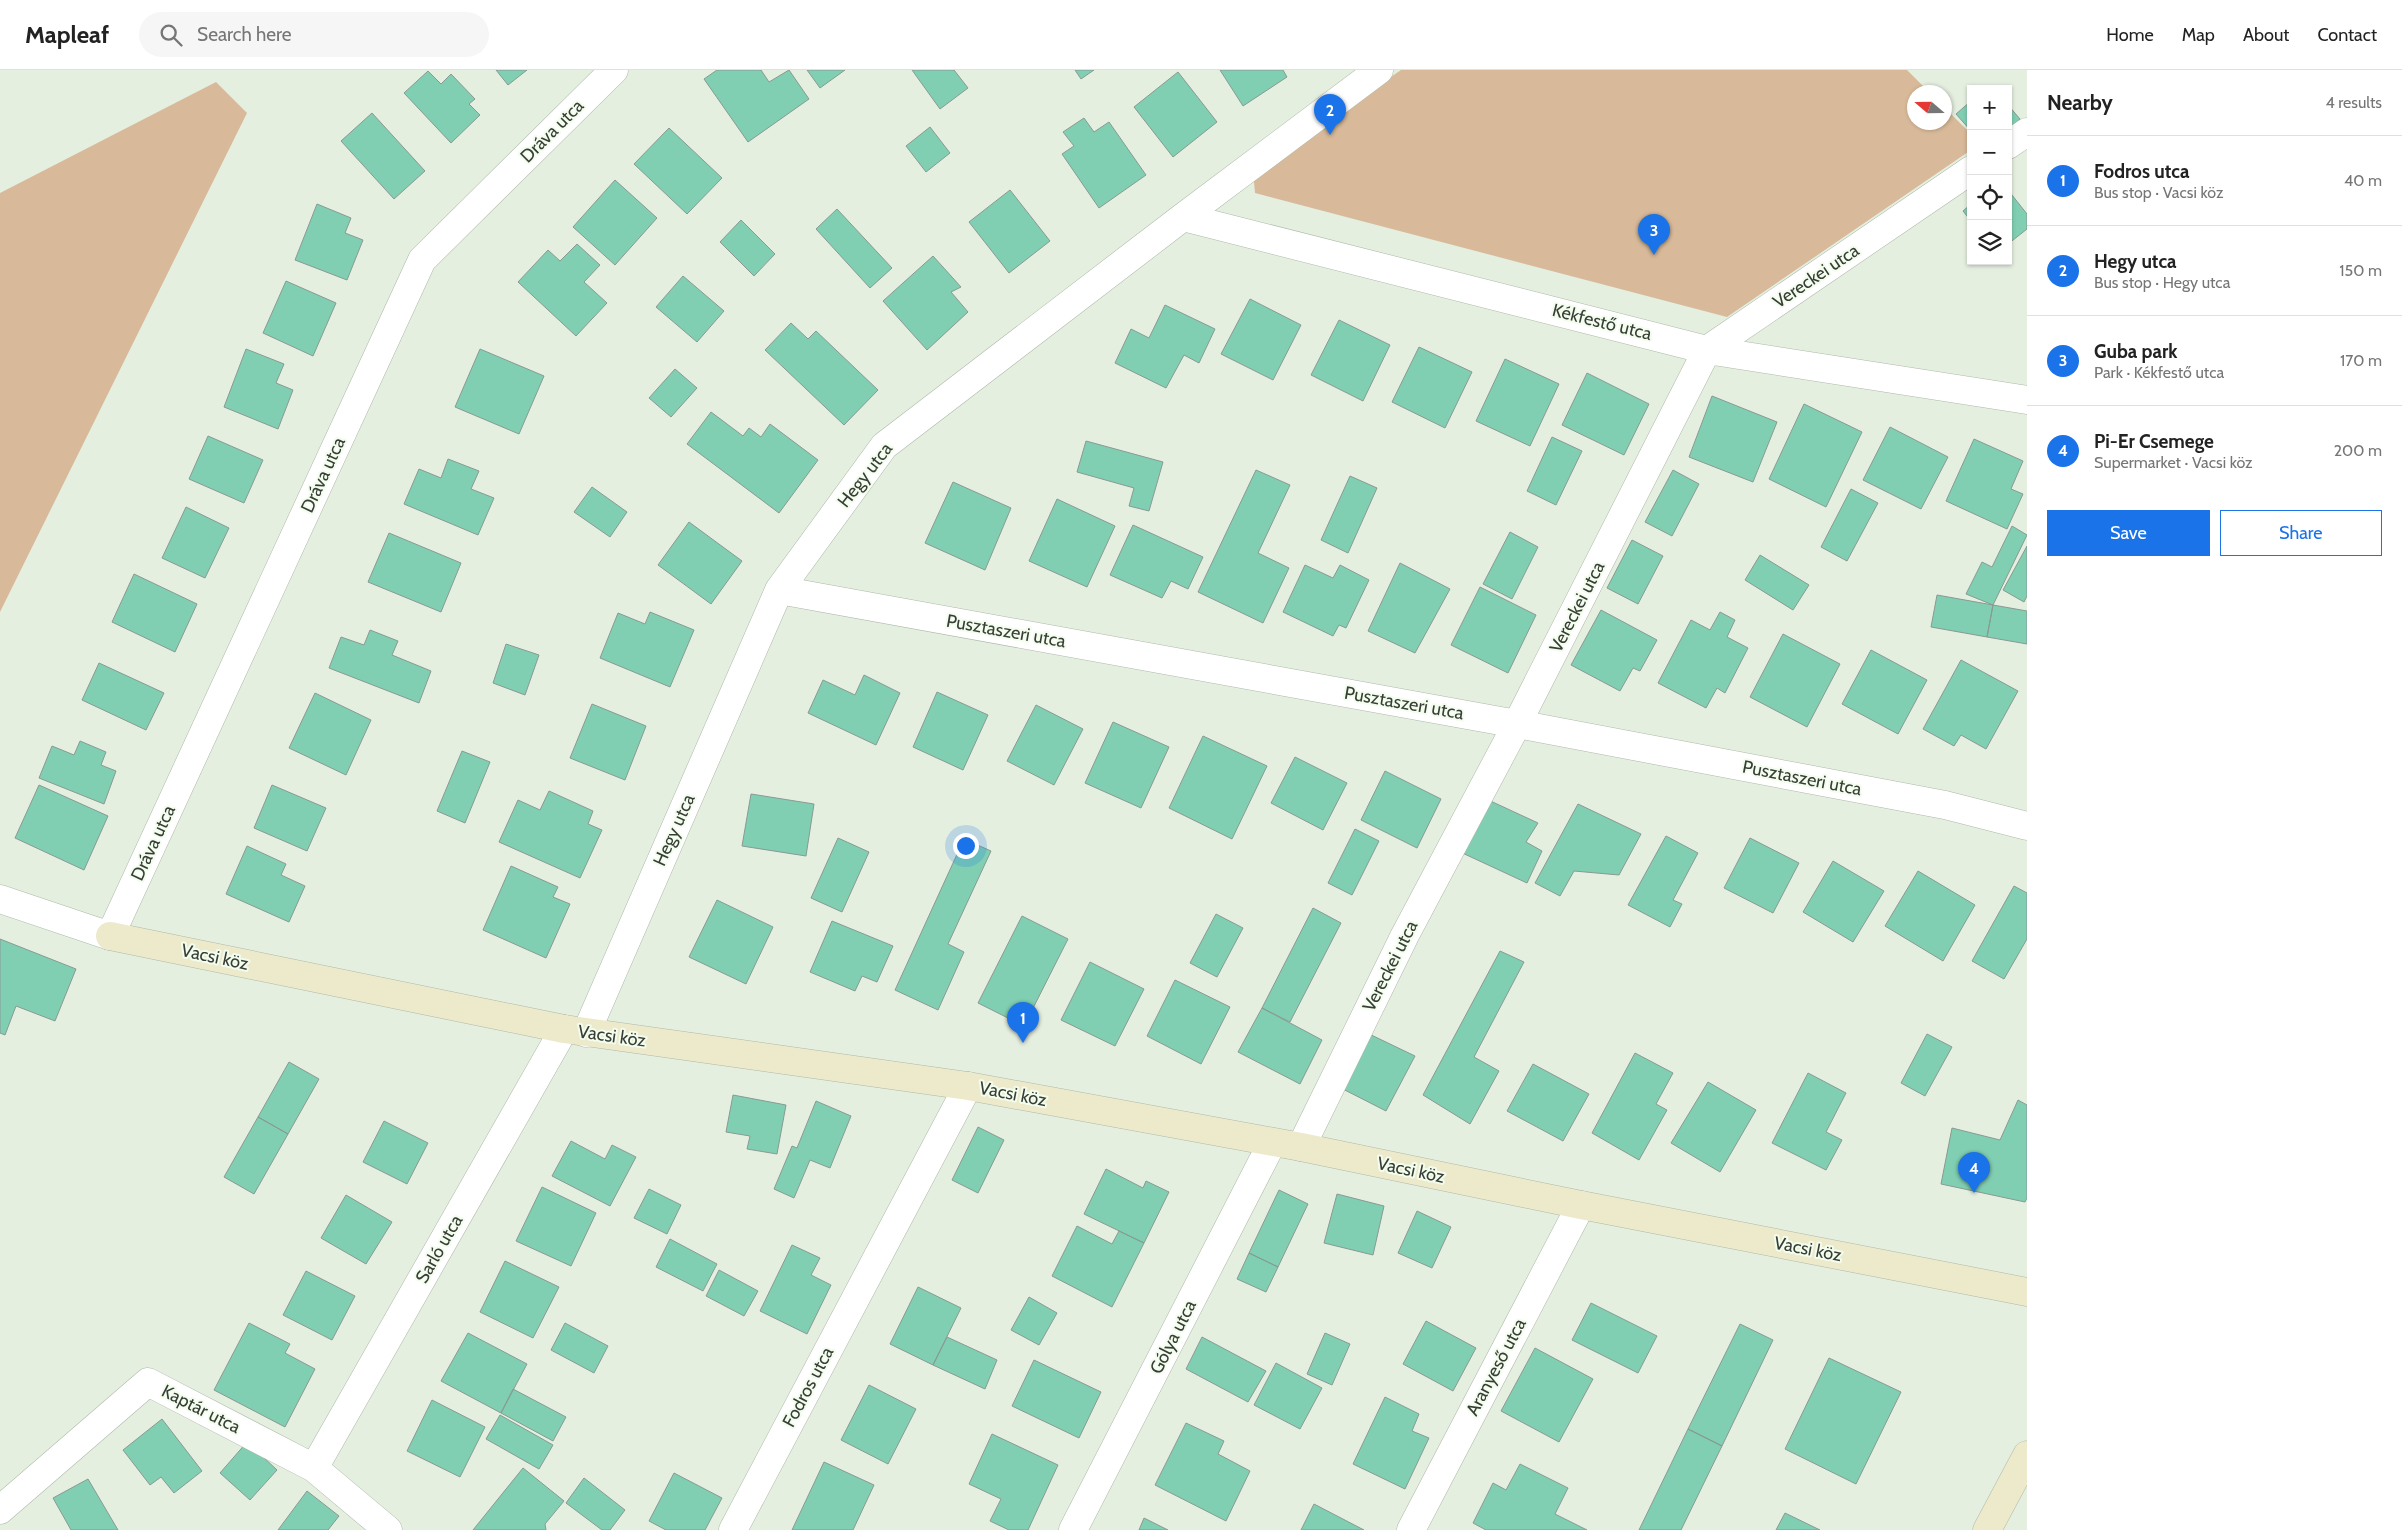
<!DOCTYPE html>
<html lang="en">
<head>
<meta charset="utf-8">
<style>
  :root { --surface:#fff; --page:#f6f6f6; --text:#222; --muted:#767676; --line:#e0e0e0; --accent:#1a73e8 }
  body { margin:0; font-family:Cabin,sans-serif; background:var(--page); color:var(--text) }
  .controls { position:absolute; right:15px; top:15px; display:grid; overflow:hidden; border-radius:0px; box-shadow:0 1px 4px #0004 }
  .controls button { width:45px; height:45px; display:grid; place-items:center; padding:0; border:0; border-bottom:1px solid var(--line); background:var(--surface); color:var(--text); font:25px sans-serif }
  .compass { position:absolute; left:1907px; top:15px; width:45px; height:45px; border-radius:50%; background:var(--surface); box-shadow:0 1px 4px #0004; rotate:290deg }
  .you { position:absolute; left:965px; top:775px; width:18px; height:18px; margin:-12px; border:4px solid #fff; border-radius:50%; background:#1a73e8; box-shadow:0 0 0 8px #1a73e833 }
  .badge { display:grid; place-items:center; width:32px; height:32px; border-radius:50%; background:var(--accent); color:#fff; font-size:16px; font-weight:700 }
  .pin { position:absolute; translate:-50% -41px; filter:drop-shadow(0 1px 2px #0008) }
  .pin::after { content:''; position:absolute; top:26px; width:18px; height:15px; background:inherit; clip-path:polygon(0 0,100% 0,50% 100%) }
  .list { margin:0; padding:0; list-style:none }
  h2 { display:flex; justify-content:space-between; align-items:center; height:65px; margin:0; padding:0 20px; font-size:21px }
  h2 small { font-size:16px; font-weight:400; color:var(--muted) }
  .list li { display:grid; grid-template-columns:32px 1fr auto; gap:15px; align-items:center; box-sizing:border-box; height:90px; padding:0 20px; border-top:1px solid var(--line) }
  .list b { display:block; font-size:19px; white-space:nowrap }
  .list p { margin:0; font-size:16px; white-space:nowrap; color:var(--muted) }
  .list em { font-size:16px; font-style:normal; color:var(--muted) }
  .actions { display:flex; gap:10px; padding:15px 20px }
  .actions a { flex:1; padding:11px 0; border:1px solid var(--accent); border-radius:0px; text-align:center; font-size:18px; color:var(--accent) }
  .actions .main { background:var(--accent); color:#fff }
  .icon { flex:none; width:28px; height:28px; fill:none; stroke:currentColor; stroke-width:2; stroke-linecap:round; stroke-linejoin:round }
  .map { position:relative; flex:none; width:2027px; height:1460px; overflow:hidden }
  header { display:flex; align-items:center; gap:30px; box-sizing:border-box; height:70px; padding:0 25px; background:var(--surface); border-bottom:1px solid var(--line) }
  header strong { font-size:24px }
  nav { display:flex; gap:28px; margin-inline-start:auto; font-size:18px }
  .search { width:350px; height:45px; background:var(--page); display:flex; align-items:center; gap:12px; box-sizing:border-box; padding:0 18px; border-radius:28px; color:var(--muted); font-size:19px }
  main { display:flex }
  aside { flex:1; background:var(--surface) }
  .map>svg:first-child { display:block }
  .green { fill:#d8ba9a }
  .building { fill:#80cfb2; stroke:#889a93 }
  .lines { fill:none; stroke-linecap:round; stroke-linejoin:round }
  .street-casing { stroke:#aeb9a9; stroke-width:29 }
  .secondary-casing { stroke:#aeb9a9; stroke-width:29 }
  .street { stroke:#fff; stroke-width:28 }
  .secondary { stroke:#ede9cb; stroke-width:28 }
  .labels { text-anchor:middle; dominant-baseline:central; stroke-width:4; stroke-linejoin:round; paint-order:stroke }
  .street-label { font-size:18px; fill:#393d37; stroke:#f2fded }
</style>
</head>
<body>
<header>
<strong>Mapleaf</strong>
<div class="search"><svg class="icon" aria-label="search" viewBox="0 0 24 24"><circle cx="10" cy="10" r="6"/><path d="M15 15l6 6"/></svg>Search here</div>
<nav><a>Home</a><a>Map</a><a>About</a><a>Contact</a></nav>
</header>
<main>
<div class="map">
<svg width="2027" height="1460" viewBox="0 0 2027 1460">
  <rect width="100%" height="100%" fill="#e5efe0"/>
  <path class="green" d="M1401 0H1907L1929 22H1914V52H1944L1945 38 1971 64V80L1727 247 1255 123 1253 101Z
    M216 12 247 43 0 542V123Z"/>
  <path class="building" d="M496 0H527L508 15Z
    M717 0H761L769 12 789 0 809 29 748 72 704 9Z
    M807 0H845L820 18Z
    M912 0H954L968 18 940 39Z
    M1075 0H1094L1081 9Z
    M1220 0H1283L1287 7 1243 36Z
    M428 1 441 14 451 4 475 29 469 34 480 45 451 73 404 23Z
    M1178 2 1217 52 1173 87 1134 37Z
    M1971 31V61L1956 44Z
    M2008 35 2020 49 2008 59Z
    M372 43 425 101 394 129 341 71Z
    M1084 48 1094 62 1109 52 1146 105 1099 138 1062 84 1074 76 1063 62Z
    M930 57 950 83 926 102 906 76Z
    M669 58 722 108 687 144 634 94Z
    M615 110 657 148 615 195 573 157Z
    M1010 120 1050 171 1009 203 969 152Z
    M2008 120 2027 144V159L2008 174Z
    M317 134 351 148 345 163 363 170 347 210 295 190Z
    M1971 134V151L1963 141Z
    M837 139 892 198 870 218 816 159Z
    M741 150 775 184 754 206 720 172Z
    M577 174 600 195 584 212 607 233 576 266 518 212 548 180 560 191Z
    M933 186 961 217 951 222 968 242 927 280 883 231Z
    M683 206 724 241 697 272 656 237Z
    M286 211 336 233 313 286 263 263Z
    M1250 229 1301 255 1273 310 1221 284Z
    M1165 235 1215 259 1199 293 1184 285 1166 318 1115 293 1131 259 1149 268Z
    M1339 250 1390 275 1363 331 1311 305Z
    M791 253 808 269 816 261 878 320 844 355 765 280Z
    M1419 277 1472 302 1445 358 1392 332Z
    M246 279 284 294 276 313 293 320 278 359 224 337Z
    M480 279 544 306 519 364 455 337Z
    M1505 289 1559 314 1530 376 1476 351Z
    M675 299 697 318 671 347 649 328Z
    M1587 303 1649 334 1624 385 1562 355Z
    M1712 326 1777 352 1753 412 1689 387Z
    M1804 334 1862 362 1826 437 1769 409Z
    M711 342 743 366 749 358 761 367 770 354 818 390 779 443 687 374Z
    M1890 357 1948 387 1921 439 1863 410Z
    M208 366 263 390 244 433 189 409Z
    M1552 367 1582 381 1556 435 1527 421Z
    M1974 369 2023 391 2011 419 2023 424 2007 459 1946 431Z
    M1086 371 1163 392 1149 441 1129 436 1134 418 1077 402Z
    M448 389 479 401 471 419 494 428 478 465 404 434 419 399 441 408Z
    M1256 400 1290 415 1258 483 1289 498 1263 553 1198 522Z
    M1673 400 1699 414 1672 466 1645 452Z
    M1350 406 1377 418 1348 483 1321 470Z
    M953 412 1011 438 985 500 925 473Z
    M592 417 627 442 610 467 574 442Z
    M1851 419 1878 433 1847 491 1821 477Z
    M1057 429 1115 456 1087 517 1029 491Z
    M186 437 229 458 205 508 162 488Z
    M689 452 742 491 711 534 658 495Z
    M1133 455 1203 487 1188 519 1171 511 1162 528 1110 505Z
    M2012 456 2027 465 1993 535 1966 524 1982 492 1992 497Z
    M1510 462 1538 477 1512 529 1483 514Z
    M389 463 461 493 441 542 368 512Z
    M1632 470 1663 486 1638 534 1607 518Z
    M2027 476V526L2024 532 2003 520Z
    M1760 485 1809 515 1793 540 1745 510Z
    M1400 493 1450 519 1415 583 1368 561Z
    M1305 495 1333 508 1340 495 1369 510 1346 558 1339 555 1333 566 1283 542Z
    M134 504 197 534 175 582 112 552Z
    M1480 517 1536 545 1508 603 1451 575Z
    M1937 525 1993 535 1987 567 1931 557Z
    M1993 535 2027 541V574L1987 567Z
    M1601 540 1657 570 1640 601 1633 598 1620 621 1571 595Z
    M650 542 694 560 670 617 600 588 618 543 645 554Z
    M1720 542 1735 550 1727 567 1748 578 1725 623 1717 618 1706 638 1658 613 1691 550 1710 560Z
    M370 560 398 571 392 585 431 601 419 633 329 598 341 567 364 575Z
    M1783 564 1840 594 1807 657 1750 627Z
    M506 574 539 585 525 625 493 613Z
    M1871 580 1927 610 1898 664 1842 634Z
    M1961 590 2018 621 1986 679 1961 665 1954 676 1923 659Z
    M99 593 164 623 146 660 82 630Z
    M864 605 900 623 876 675 808 643 823 610 855 625Z
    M937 622 988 645 963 700 913 677Z
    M315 623 371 650 346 705 289 678Z
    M592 634 646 656 625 710 570 688Z
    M1036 635 1083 659 1054 715 1007 691Z
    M1113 652 1169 677 1141 738 1085 713Z
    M1203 666 1267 696 1232 769 1169 738Z
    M80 671 106 682 101 695 116 701 104 734 39 708 52 676 74 685Z
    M462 681 490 692 465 753 437 741Z
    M1295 687 1347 713 1323 760 1271 733Z
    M1385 701 1441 729 1417 778 1361 750Z
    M39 715 108 746 84 800 15 768Z
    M272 715 326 738 307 781 254 758Z
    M549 721 593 741 588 754 602 760 580 808 499 772 518 730 540 740Z
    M751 724 814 734 806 786 742 776Z
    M1484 728 1538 753 1526 772 1542 781 1527 813 1458 781Z
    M1578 734 1641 764 1619 805 1574 801 1560 826 1535 813Z
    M1355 759 1379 771 1352 825 1328 813Z
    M1666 766 1698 783 1673 830 1682 834 1670 857 1628 835Z
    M838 768 869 782 842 842 811 828Z
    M1750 768 1799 793 1773 843 1724 818Z
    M964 769 991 781 948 874 964 882 938 940 895 920Z
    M247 776 286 794 281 805 305 816 289 852 226 824Z
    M1833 791 1884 821 1853 872 1803 842Z
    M511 796 558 817 553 827 570 834 546 888 483 860Z
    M1918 801 1975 835 1943 891 1885 856Z
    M2014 816 2027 823V869L2004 909 1972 891Z
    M717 830 773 857 746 914 689 887Z
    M1313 838 1341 853 1290 952 1262 938Z
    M1216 844 1243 858 1217 907 1190 893Z
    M1022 846 1068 869 1024 956 978 933Z
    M832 851 893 876 877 912 862 906 855 921 810 902Z
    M0 869 76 899 55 951 16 936 5 965 0 963Z
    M1500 881 1524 892 1474 987 1499 1001 1470 1054 1423 1025Z
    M1090 892 1144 919 1115 976 1061 950Z
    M1175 910 1230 937 1201 994 1147 966Z
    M1262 938 1322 970 1300 1014 1238 982Z
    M1365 962 1415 986 1386 1041 1335 1015Z
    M1927 964 1952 977 1925 1026 1901 1013Z
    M1635 983 1673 1003 1656 1034 1667 1040 1639 1090 1592 1063Z
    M289 992 319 1009 288 1064 258 1047Z
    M1533 994 1589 1024 1563 1071 1507 1041Z
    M1808 1003 1846 1023 1826 1062 1842 1070 1826 1100 1772 1073Z
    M1708 1012 1756 1040 1720 1102 1671 1073Z
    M733 1025 786 1035 777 1084 747 1079 750 1066 726 1062Z
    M2018 1030 2027 1035V1128L2025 1132 1941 1114 1952 1058 2000 1070Z
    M816 1031 851 1046 830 1098 810 1090 794 1128 774 1119 792 1076 797 1078Z
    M258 1047 288 1064 254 1124 224 1107Z
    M384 1051 428 1073 407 1114 363 1092Z
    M978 1057 1004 1070 978 1123 952 1110Z
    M571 1071 605 1089 612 1075 636 1087 610 1136 552 1106Z
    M1106 1099 1143 1118 1146 1111 1169 1122 1144 1173 1084 1144Z
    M542 1117 596 1143 571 1196 516 1171Z
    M649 1119 681 1135 667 1164 634 1148Z
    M1279 1120 1308 1134 1278 1197 1249 1183Z
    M1337 1124 1384 1136 1373 1185 1324 1173Z
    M346 1125 392 1152 366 1194 321 1168Z
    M1417 1141 1451 1157 1432 1198 1398 1183Z
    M1077 1156 1112 1174 1119 1161 1144 1173 1112 1237 1052 1206Z
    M670 1169 717 1194 703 1221 656 1197Z
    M792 1175 820 1188 811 1205 831 1215 807 1264 760 1241Z
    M1249 1183 1278 1197 1266 1222 1237 1209Z
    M505 1191 559 1217 533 1268 480 1242Z
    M719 1200 758 1221 744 1246 706 1226Z
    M306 1201 355 1226 332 1270 283 1245Z
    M918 1217 961 1238 933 1295 890 1274Z
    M1029 1227 1057 1243 1039 1275 1011 1260Z
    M1591 1233 1657 1266 1638 1303 1572 1270Z
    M1426 1251 1476 1278 1453 1321 1403 1294Z
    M249 1253 290 1274 285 1283 315 1299 285 1357 214 1320Z
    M565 1253 608 1276 594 1303 551 1280Z
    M1740 1254 1773 1270 1722 1376 1688 1359Z
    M468 1263 527 1294 501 1343 441 1311Z
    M1325 1263 1350 1274 1332 1315 1307 1304Z
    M947 1267 997 1290 985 1319 933 1295Z
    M1202 1267 1266 1301 1248 1332 1186 1299Z
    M1535 1278 1593 1309 1559 1372 1501 1341Z
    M1829 1288 1901 1322 1856 1414 1785 1379Z
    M1034 1290 1101 1322 1079 1368 1012 1336Z
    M1276 1293 1322 1318 1300 1359 1254 1335Z
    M869 1315 916 1339 888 1394 841 1370Z
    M513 1319 566 1347 553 1371 501 1343Z
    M1385 1327 1419 1344 1412 1361 1429 1368 1405 1419 1353 1394Z
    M432 1330 485 1357 460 1407 407 1381Z
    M500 1345 553 1375 539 1399 486 1369Z
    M162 1349 202 1401 174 1423 161 1407 150 1415 123 1380Z
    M1186 1353 1224 1371 1218 1384 1250 1401 1226 1451 1155 1415Z
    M1688 1359 1722 1376 1681 1460H1639Z
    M992 1364 1058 1395 1028 1460H1009L990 1451 1001 1429 969 1414Z
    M247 1372 277 1400 250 1430 220 1403Z
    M824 1392 874 1415 853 1460H792Z
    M1520 1394 1568 1418 1555 1444 1587 1460H1486L1473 1453 1493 1413 1506 1420Z
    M523 1398 564 1431 545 1454 546 1460H473Z
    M674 1403 722 1428 705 1460H666L649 1451Z
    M584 1408 625 1440 610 1460H602L566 1433Z
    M88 1409 118 1460H71L53 1428Z
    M307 1421 339 1446 328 1460H278Z
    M1314 1434 1364 1460H1301Z
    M1785 1443 1820 1460H1776Z
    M1144 1448 1168 1460H1139Z"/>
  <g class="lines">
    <defs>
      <path id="street" d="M2008 75 2027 62
        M1183 147 1707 280 2027 330
        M779 520 1517 654 1945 735 2027 756
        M0 829 110 866 422 190 614 0
        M586 963 779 520 884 376 1183 147 1379 0
        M1301 1077 1405 865 1517 654 1707 280 1971 100
        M314 1398 564 959
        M0 1440 148 1312 314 1398 388 1460
        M733 1460 968 1016
        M1073 1460 1272 1073
        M1411 1460 1581 1135"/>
      <path id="secondary" d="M110 866 564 959 968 1016 1301 1077 1581 1135 2027 1222
        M1987 1460 2027 1385"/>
    </defs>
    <use href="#street" class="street-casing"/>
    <use href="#secondary" class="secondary-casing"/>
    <use href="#street" class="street"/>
    <use href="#secondary" class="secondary"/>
  </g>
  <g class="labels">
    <g class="street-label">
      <text transform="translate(552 61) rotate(-45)">Dráva utca</text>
      <text transform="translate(1816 206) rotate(-34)">Vereckei utca</text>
      <text transform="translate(1602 252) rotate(14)">Kékfestő utca</text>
      <text transform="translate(323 405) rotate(-65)">Dráva utca</text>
      <text transform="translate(865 405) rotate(-52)">Hegy utca</text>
      <text transform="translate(1577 537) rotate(-63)">Vereckei utca</text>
      <text transform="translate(1006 561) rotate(10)">Pusztaszeri utca</text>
      <text transform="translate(1404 633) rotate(10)">Pusztaszeri utca</text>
      <text transform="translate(1802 708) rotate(11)">Pusztaszeri utca</text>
      <text transform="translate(674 760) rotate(-66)">Hegy utca</text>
      <text transform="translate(153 773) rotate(-65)">Dráva utca</text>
      <text transform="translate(215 887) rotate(12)">Vacsi köz</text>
      <text transform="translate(1390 896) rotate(-63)">Vereckei utca</text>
      <text transform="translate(612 966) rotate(8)">Vacsi köz</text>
      <text transform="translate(1013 1024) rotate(11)">Vacsi köz</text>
      <text transform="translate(1411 1100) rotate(12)">Vacsi köz</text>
      <text transform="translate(439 1179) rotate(-60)">Sarló utca</text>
      <text transform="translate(1808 1179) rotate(11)">Vacsi köz</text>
      <text transform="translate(1173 1267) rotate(-63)">Gólya utca</text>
      <text transform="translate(1496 1297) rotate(-62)">Aranyeső utca</text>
      <text transform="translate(808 1317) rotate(-62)">Fodros utca</text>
      <text transform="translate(201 1339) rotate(27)">Kaptár utca</text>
    </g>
  </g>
</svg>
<div class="controls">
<button>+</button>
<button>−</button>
<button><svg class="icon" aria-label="locate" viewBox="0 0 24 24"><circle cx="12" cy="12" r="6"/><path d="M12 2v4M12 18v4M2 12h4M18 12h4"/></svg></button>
<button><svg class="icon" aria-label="layers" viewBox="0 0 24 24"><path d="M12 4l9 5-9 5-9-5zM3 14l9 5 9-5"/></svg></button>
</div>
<svg class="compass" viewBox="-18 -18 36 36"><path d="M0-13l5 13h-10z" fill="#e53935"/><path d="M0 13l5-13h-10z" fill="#767676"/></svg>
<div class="you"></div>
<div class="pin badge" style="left:1023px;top:973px">1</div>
<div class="pin badge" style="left:1330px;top:65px">2</div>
<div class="pin badge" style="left:1654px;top:185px">3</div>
<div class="pin badge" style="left:1974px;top:1123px">4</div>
</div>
<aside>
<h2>Nearby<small>4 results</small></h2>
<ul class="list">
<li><span class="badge">1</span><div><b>Fodros utca</b><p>Bus stop · Vacsi köz</p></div><em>40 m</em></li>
<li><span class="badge">2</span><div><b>Hegy utca</b><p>Bus stop · Hegy utca</p></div><em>150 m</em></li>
<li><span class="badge">3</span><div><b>Guba park</b><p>Park · Kékfestő utca</p></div><em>170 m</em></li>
<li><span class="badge">4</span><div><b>Pi-Er Csemege</b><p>Supermarket · Vacsi köz</p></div><em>200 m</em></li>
</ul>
<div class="actions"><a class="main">Save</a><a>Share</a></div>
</aside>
</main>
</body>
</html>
